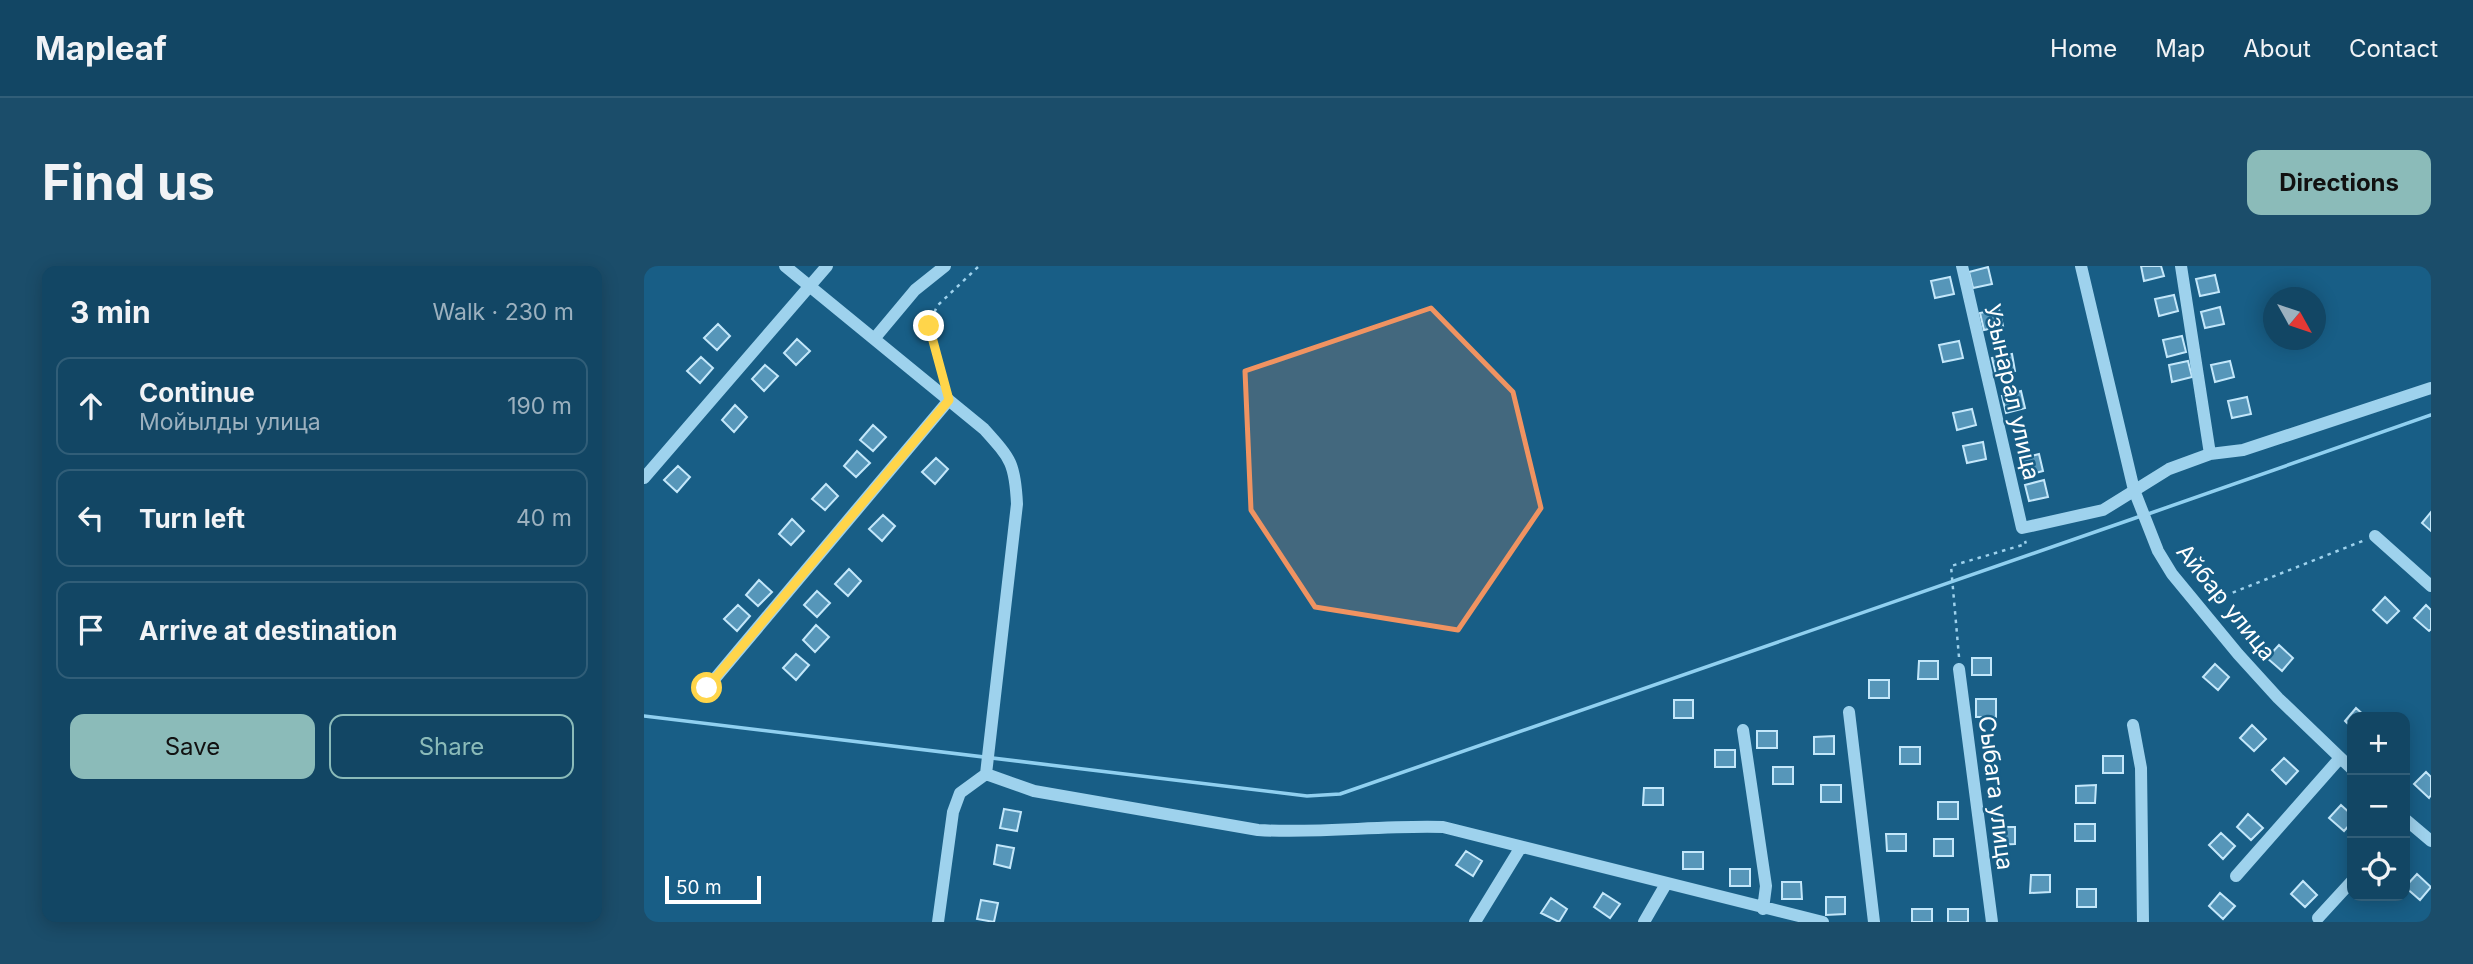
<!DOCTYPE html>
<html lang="en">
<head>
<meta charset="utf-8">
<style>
  :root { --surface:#124664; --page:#1b4d6a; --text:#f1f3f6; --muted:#9cb1bf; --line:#315e78; --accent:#8bbbb9 }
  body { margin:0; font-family:Inter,sans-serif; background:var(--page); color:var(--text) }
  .controls { position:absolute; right:21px; bottom:21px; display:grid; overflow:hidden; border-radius:14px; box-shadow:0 4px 18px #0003 }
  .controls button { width:63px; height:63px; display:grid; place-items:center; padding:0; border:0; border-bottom:2px solid var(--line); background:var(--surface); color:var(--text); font:35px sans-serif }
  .compass { position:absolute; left:1619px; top:21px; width:63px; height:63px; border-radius:50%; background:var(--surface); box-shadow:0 4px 18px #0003; rotate:130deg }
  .scale { position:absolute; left:21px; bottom:18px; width:96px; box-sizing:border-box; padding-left:7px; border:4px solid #fff; border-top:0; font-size:19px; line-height:24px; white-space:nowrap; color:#fff; -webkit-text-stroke:5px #185e86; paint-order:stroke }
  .stop { position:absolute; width:21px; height:21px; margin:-16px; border:5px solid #ffd54a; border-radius:50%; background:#fff }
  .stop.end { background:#ffd54a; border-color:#fff; box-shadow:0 2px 7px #0008 }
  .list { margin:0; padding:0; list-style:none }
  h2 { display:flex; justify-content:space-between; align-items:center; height:91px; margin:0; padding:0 28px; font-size:30px }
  h2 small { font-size:23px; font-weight:400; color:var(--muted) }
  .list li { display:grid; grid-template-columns:46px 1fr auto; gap:21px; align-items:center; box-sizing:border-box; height:98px; margin:0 14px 14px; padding:0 14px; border:2px solid var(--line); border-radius:14px }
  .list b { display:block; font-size:26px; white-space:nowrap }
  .list p { margin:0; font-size:23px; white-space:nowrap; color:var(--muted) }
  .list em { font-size:23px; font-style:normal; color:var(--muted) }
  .actions { display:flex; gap:14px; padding:21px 28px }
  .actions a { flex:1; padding:16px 0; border:2px solid var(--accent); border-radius:14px; text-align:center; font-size:24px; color:var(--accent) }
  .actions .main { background:var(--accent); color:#111 }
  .icon { flex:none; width:38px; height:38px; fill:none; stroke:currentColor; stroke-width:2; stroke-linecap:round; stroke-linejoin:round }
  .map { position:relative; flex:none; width:1787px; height:656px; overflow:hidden; border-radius:14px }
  header { display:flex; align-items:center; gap:42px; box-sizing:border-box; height:98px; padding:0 35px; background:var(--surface); border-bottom:2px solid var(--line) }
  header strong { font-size:33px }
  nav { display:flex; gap:38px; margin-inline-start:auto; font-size:24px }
  .intro { display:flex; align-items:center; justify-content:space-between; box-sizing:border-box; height:168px; padding:0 42px }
  h1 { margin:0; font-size:49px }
  .button { padding:18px 32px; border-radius:14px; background:var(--accent); color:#111; font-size:24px; font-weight:700 }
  main { display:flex; gap:42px; padding:0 42px }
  aside { flex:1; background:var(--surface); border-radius:14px; box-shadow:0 4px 18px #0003 }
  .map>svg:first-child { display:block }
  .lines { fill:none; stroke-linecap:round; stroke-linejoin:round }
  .stream { stroke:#90d0f0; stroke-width:3.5 }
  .building { fill:#5696b9; stroke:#c3e7fa; stroke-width:2 }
  .path { stroke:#9ed2ed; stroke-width:2.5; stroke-dasharray:3.5 5; stroke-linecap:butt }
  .minor { stroke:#9ed2ed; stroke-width:12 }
  .route { stroke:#ffd54a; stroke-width:9 }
  .marked { fill:#f09361; fill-opacity:0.2; stroke:#f09361; stroke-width:5; stroke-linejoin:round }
  .labels { text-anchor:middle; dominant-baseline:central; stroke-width:5; stroke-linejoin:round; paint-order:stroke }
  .street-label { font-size:23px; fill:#fff; stroke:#185e86 }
</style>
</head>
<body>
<header>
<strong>Mapleaf</strong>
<nav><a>Home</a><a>Map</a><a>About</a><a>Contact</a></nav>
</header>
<div class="intro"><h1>Find us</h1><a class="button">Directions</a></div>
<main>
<aside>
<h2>3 min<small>Walk · 230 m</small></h2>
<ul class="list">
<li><svg class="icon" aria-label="ahead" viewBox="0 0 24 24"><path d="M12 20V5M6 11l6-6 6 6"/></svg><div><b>Continue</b><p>Мойылды улица</p></div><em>190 m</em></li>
<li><svg class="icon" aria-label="left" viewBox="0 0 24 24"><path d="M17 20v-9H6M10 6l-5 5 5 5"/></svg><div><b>Turn left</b></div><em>40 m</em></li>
<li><svg class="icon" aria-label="arrive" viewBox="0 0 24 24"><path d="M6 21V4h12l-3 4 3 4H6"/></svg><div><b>Arrive at destination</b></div></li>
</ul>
<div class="actions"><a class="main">Save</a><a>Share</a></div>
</aside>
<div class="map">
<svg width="1787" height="656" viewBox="0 0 1787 656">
  <rect width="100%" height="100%" fill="#185e86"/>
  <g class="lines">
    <path class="stream" d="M1504 248 1787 149
      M0 450 663 530 696 528 1497 250"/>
  </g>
  <path class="building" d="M1497 0H1517L1520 10 1500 15Z
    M1344 1 1348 18 1329 22 1325 6Z
    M1571 9 1575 26 1556 30 1552 13Z
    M1306 11 1310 28 1291 32 1287 15Z
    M1530 29 1534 45 1515 50 1511 33Z
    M1576 41 1580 58 1561 62 1557 46Z
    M1355 43 1359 60 1340 64 1336 47Z
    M74 58 86 70 73 84 60 72Z
    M1538 70 1542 86 1523 91 1519 74Z
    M153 73 166 85 152 99 140 87Z
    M1315 75 1319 92 1299 96 1295 79Z
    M1368 88 1371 105 1352 109 1348 92Z
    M57 91 69 102 56 117 43 105Z
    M1544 95 1548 111 1528 116 1525 99Z
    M1586 95 1590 111 1571 116 1567 99Z
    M121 99 134 110 120 125 108 113Z
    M1377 125 1381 142 1362 147 1358 130Z
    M1603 131 1607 148 1588 152 1584 135Z
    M91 139 103 151 90 166 78 154Z
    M1328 143 1332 159 1313 164 1309 147Z
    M229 159 242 171 229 185 216 174Z
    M1339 176 1342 193 1323 197 1319 180Z
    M213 185 226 197 212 211 200 200Z
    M1395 188 1399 205 1380 210 1376 193Z
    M292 192 304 203 291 218 278 206Z
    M34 200 46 211 33 226 20 214Z
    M1400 214 1404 231 1385 235 1381 219Z
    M182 218 194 230 181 244 168 233Z
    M1787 246V265L1778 257Z
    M239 249 251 260 238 275 225 263Z
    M148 253 160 265 147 279 135 268Z
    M205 303 217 315 204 330 191 318Z
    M115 314 128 326 114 340 102 329Z
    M173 325 186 337 173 351 160 339Z
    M1741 331 1755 345 1743 357 1729 344Z
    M94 339 106 350 93 365 80 353Z
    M1782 339 1787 344V363L1785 365 1770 352Z
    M172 359 185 371 171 386 159 374Z
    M1635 379 1649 392 1638 405 1623 392Z
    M152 388 165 399 152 414 139 402Z
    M1328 392H1347V409H1328Z
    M1275 395H1294V413H1274Z
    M1571 398 1585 411 1574 424 1559 411Z
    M1225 414H1245V432H1225Z
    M1332 433H1352V451H1332Z
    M1030 434H1049V452H1030Z
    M1712 442 1722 451H1708V462L1701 455Z
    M1608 459 1622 473 1610 485 1596 472Z
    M1113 465H1133V482H1113Z
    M1190 470V488H1170V471Z
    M1256 481H1276V498H1256Z
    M1071 484H1091V501H1071Z
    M1459 490H1479V507H1459Z
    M1640 492 1654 505 1642 518 1628 504Z
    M1129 501H1149V518H1129Z
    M1782 506 1787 511V529L1785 532 1770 518Z
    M1177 519H1197V536H1177Z
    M1452 519 1451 537H1432V520Z
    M1000 522H1019V539H999Z
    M1294 536H1314V553H1294Z
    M1697 539 1708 549V556L1700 565 1685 552Z
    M360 543 377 546 373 565 356 562Z
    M1604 548 1619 562 1607 574 1593 561Z
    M1431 558H1451V575H1431Z
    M1351 561H1371V578L1351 579Z
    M1577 567 1591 580 1579 593 1565 579Z
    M1242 568H1262V585H1243Z
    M1290 573H1309V590H1290Z
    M353 579 370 582 366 602 350 598Z
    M822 585 838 595 829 610 812 599Z
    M1039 586H1059V603H1039Z
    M1086 603H1106V620H1086Z
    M1773 608 1787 621 1776 634 1761 621Z
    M1387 609H1406V626L1386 627Z
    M1659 615 1673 629 1661 641 1647 628Z
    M1138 616H1157L1158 633H1138Z
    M1433 623H1452V641H1433Z
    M959 627 976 638 966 652 950 641Z
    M1576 627 1591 640 1579 653 1565 640Z
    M1182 631H1201V648L1182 649Z
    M907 632 923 643 915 656 897 647Z
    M337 634 354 637 350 656 333 653Z
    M1268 643H1288V656H1268Z
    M1304 643H1324V656H1304Z"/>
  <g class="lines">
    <path class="path" d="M299 111 285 60 293 40 335 0
      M1565 336 1721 274
      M1315 391 1307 300 1382 278 1381 275"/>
    <path class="minor" d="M141 0 340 163C367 193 371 197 373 238L342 508 316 527 309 546 294 656
      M1318 0 1378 262 1459 244 1525 203 1566 188 1599 184 1787 122
      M1437 0 1490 224 1514 285 1528 308 1594 388 1634 432 1708 503
      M1537 0 1566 188
      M230 73 271 24 301 0
      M0 212 183 0
      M1731 270 1787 320
      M1315 403 1348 656
      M63 422 305 134
      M1205 446 1230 656
      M1489 459 1497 502 1499 656
      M1099 464 1122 620 1119 643
      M342 508 390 525 614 564C675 568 737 559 799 561L1179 656
      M1761 553 1787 575
      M1592 610 1696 492
      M1674 652 1708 615
      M831 656 877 581
      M1000 656 1022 618"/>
  </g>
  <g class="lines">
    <path class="route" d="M63 422 305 134 285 60"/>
  </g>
  <path class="marked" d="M787 42 869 126 897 242 814 364 671 341 607 244 601 105Z"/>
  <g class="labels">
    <g class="street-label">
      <text transform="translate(1368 126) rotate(77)">Узынарал улица</text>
      <text transform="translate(1582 336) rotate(51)">Айбар улица</text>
      <text transform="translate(1352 527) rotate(83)">Сыбага улица</text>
    </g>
  </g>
</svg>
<div class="controls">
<button>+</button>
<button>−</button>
<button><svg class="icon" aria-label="locate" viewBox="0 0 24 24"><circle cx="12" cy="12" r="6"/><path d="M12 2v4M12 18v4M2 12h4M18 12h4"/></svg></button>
</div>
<svg class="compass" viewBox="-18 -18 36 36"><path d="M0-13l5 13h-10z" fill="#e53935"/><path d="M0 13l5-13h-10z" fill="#9cb1bf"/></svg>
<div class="scale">50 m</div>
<div class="stop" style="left:63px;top:422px"></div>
<div class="stop end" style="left:285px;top:60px"></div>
</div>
</main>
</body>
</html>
